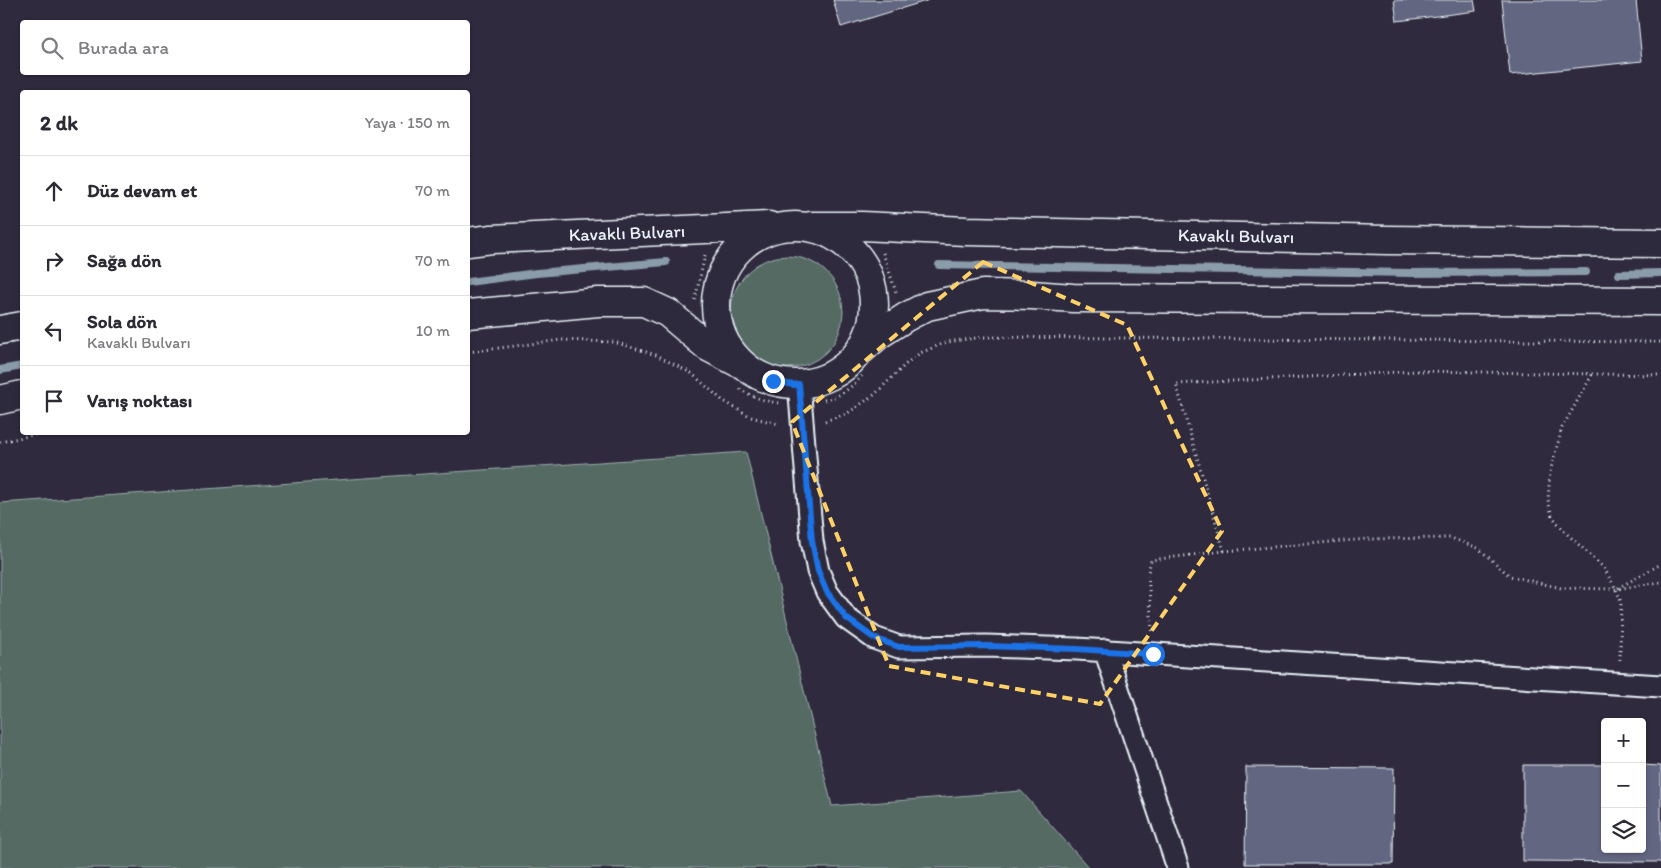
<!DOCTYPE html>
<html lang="tr">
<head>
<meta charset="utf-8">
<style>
  :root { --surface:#fff; --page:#f7f7f7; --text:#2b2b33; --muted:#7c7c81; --line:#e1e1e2 }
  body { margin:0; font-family:Itim,sans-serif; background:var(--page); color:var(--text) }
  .controls { position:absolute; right:15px; bottom:15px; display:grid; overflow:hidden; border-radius:5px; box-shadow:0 1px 4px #0004 }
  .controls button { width:45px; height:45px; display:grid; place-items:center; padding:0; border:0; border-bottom:1px solid var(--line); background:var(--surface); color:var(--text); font:25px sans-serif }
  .stop { position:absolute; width:15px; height:15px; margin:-11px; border:4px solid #1a73e8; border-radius:50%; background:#fff }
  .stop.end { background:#1a73e8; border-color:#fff; box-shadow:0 1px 5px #0008 }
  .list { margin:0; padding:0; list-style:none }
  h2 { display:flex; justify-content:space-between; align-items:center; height:65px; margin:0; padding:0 20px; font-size:21px }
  h2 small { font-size:16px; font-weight:400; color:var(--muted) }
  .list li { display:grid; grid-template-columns:32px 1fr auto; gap:15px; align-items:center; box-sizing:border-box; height:70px; padding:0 20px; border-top:1px solid var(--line) }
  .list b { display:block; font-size:19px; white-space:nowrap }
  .list p { margin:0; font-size:16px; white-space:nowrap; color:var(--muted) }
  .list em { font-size:16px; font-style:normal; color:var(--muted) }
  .icon { flex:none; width:28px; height:28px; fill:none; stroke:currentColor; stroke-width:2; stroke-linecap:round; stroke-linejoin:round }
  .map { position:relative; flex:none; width:1661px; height:868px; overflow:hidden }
  .search { position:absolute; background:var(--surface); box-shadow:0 1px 4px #0004; left:20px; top:20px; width:450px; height:55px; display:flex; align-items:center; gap:12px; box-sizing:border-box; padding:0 18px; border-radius:5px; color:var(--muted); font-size:19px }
  .panel { position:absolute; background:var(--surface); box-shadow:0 1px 4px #0004; left:20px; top:90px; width:450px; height:345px; border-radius:5px }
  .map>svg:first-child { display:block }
  .green { fill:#546a64; stroke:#9eaeae }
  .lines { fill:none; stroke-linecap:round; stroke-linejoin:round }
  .stream { stroke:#8a9baa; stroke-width:8 }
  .building { fill:#636680; stroke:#e8f1f8 }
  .street-casing { stroke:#e8f1f8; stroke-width:25 }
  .secondary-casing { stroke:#e8f1f8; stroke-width:31 }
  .path { stroke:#e8f1f8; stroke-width:3; stroke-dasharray:1 4; stroke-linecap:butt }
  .street { stroke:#2f2a3d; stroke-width:21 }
  .secondary { stroke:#2f2a3d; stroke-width:28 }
  .route { stroke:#1a73e8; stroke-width:6 }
  .marked { fill:none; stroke:#ffd166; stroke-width:4; stroke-dasharray:10 6; stroke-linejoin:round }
  .labels { text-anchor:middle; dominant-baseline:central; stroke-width:4; stroke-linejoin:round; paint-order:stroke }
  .street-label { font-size:18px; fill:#e8f1f8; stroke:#2f2a3d }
</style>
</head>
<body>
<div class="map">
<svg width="1661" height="868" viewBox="0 0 1661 868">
  <rect width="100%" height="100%" fill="#2f2a3d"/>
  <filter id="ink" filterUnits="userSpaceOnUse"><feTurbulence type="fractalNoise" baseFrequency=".02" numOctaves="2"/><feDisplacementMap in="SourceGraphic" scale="10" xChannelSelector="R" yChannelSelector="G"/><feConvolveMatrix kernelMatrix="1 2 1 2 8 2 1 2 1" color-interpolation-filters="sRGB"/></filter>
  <g filter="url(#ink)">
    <path class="green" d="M731 312a56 56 0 1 1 112 0a56 56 0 1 1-112 0Z
      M746 452 832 806 1021 791 1089 868H0V503Z"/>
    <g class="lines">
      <path class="stream" d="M939 265 1411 273 1586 272
        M1619 274 1661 273
        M468 282 537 273 666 262
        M0 370 22 366"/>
    </g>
    <path class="building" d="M833 0H929L841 27Z
      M1394 0H1474L1476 11 1397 21Z
      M1502 0H1636L1642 61 1510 75Z
      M1523 765H1605V849H1642V765L1661 766V862L1523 861Z
      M1246 767 1394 768 1393 864H1245Z"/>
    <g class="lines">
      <defs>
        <path id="street" d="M799 384 812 541 818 571 827 592 846 618 874 638 899 647 986 646 1077 649 1661 686
          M1105 650 1178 868"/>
        <path id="secondary" d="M716 305a79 79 0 1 1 158 0a79 79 0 1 1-158 0Z
          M811 226H862L966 231 1387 240 1661 243
          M468 242 492 239 769 226
          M468 314 598 302H644L668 313 708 347 739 363
          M0 330 22 326
          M862 349 878 335 906 317 927 306 983 294 1032 295 1073 298 1661 301
          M0 400 22 395"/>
      </defs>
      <use href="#street" class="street-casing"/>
      <use href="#secondary" class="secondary-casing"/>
      <path class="path" d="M883 253 896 292
        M695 300 705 255
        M468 352 561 340 614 342 656 355 691 373 722 400 751 417 779 424
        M1592 375 1562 428 1550 472 1548 500 1552 516 1565 532 1604 568 1616 589 1621 602 1620 660
        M740 389C752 397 764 401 779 403
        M824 400C840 397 852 387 862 376
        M825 421 848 413 874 395 908 362 920 353 947 342 983 337 1661 342
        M0 442 47 432
        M1224 551 1176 384 1418 371 1661 375
        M1618 588 1661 564
        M1152 631 1148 573 1151 560 1224 551 1368 539 1451 538 1478 548 1510 576 1561 588 1616 589 1661 582"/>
      <use href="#street" class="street"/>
      <use href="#secondary" class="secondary"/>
    </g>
  </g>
  <g class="lines" filter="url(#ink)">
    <path class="route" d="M773 381 793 385 799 384 812 541 818 571 827 592 846 618 874 638 899 647 986 646 1077 649 1153 654"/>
  </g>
  <path class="marked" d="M983 262 1127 325 1222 531 1100 704 889 666 792 422Z"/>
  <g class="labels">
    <g class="street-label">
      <text transform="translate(627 233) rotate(-2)">Kavaklı Bulvarı</text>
      <text transform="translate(1236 236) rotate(1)">Kavaklı Bulvarı</text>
    </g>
  </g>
</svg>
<div class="controls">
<button>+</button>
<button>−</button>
<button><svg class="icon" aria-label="layers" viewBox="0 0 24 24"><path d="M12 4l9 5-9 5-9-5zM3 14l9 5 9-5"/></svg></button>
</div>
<div class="stop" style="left:1153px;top:654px"></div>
<div class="stop end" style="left:773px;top:381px"></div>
<div class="search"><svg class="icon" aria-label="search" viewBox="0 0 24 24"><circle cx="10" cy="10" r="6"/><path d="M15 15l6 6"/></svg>Burada ara</div>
<section class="panel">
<h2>2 dk<small>Yaya · 150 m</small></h2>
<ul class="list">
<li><svg class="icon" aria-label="ahead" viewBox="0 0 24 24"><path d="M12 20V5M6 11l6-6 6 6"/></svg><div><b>Düz devam et</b></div><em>70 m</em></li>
<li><svg class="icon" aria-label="right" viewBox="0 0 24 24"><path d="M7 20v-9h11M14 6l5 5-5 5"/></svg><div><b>Sağa dön</b></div><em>70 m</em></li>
<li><svg class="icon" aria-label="left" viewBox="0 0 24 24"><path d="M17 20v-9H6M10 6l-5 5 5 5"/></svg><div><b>Sola dön</b><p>Kavaklı Bulvarı</p></div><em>10 m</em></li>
<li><svg class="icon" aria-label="arrive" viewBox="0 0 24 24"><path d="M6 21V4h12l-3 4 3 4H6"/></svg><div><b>Varış noktası</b></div></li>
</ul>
</section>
</div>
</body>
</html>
